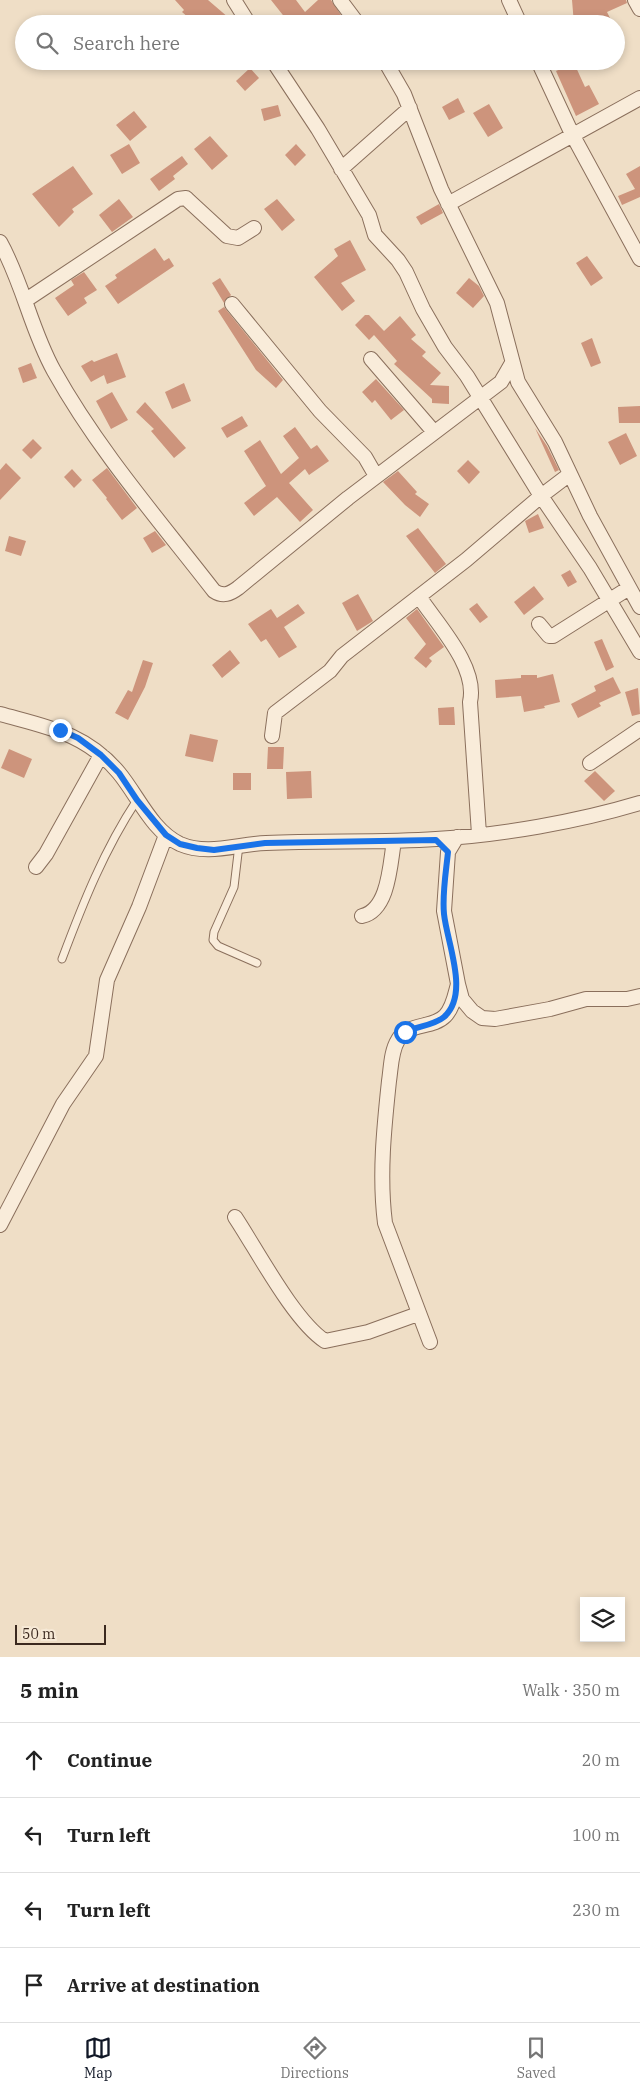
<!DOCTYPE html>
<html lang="en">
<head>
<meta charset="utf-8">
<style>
  :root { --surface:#fff; --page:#f2f2f2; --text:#222; --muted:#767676; --line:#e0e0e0; --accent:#111827 }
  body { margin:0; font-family:"IBM Plex Serif",serif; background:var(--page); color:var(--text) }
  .controls { position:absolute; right:15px; bottom:15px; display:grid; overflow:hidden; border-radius:0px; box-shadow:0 2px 8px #0003 }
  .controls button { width:45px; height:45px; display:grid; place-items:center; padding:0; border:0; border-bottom:1px solid var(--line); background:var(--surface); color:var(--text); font:25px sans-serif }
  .scale { position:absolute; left:15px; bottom:12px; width:91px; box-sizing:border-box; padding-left:5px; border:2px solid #3b291f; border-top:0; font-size:14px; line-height:18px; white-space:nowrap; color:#3b291f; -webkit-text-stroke:4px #f6e9d6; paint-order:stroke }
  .stop { position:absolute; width:15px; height:15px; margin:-11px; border:4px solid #1a73e8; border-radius:50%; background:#fff }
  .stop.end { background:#1a73e8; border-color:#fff; box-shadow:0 1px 5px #0008 }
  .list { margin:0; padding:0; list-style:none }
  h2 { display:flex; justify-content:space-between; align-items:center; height:65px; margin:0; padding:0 20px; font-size:21px }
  h2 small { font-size:16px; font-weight:400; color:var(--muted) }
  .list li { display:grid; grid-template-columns:32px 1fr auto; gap:15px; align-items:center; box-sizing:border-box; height:75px; padding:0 20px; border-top:1px solid var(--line) }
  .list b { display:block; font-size:19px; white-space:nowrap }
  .list em { font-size:16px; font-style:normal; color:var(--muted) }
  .icon { flex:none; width:28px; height:28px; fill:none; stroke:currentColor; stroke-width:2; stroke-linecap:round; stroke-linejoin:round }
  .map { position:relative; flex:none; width:640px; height:1657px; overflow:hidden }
  .search { position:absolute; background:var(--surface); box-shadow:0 2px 8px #0003; left:15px; right:15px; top:15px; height:55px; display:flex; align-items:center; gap:12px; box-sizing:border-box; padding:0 18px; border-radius:28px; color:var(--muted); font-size:19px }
  .sheet { height:365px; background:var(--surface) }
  nav { display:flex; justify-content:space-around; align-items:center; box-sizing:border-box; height:70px; border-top:1px solid var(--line); background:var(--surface); font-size:14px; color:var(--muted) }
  nav a { display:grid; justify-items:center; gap:2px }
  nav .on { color:var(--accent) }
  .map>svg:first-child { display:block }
  .building { fill:#cd947c }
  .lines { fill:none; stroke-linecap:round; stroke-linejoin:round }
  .lane-casing { stroke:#8a6f5c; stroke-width:9 }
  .street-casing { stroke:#8a6f5c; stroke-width:16 }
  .lane { stroke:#f9ecda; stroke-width:7 }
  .street { stroke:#f9ecda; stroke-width:14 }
  .route { stroke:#1a73e8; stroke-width:6 }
</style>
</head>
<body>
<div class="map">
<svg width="640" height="1657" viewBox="0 0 640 1657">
  <rect width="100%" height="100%" fill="#efdec6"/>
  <path class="building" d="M175 0H208L236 24H196L182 12 184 10Z
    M271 0H296L305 12 318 0H331L347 24H290Z
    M572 0H626L627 3 607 12 613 24H574Z
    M574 63 585 87 589 85 599 104 576 116 556 71Z
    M250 68 259 78 245 91 236 81Z
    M458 98 465 112 449 120 442 107Z
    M489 104 503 128 488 137 473 113Z
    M278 105 281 116 264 121 261 109Z
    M134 111 147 127 130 141 116 125Z
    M210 136 228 156 212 170 194 149Z
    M129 144 140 163 122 174 110 155Z
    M296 144 306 155 295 166 285 155Z
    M182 156 188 164 173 176 175 179 159 191 150 179Z
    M73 166 93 194 72 209 74 212 59 227 32 194Z
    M640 166V197L622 205 618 196 635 189 626 174Z
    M119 199 133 217 112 232 99 215Z
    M277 199 295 220 282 231 264 209Z
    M439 204 443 213 421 225 416 217Z
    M350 240 366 270 341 283 355 301 342 311 314 277 338 256 334 249Z
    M155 248 164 261 169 258 174 266 118 304 105 286 117 278 115 275Z
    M587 256 603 278 591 286 576 263Z
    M84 272 97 290 84 298 87 303 68 316 55 298 74 285 71 280Z
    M220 278 231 295 224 303 212 283Z
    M469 278 479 286 484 296 473 308 456 293Z
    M224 307 283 380 276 388 256 370 218 311Z
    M365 315H369L384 331 400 316 416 335 411 339 426 352 422 356 441 373 430 385 449 386V404L432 403V399L394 364 397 361 374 335 369 340 355 325Z
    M592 338 601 363 591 367 581 343Z
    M117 353 126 377 107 384 104 375 91 382 81 366 92 360 94 362Z
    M31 363 37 378 23 383 18 368Z
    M376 379 404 410 391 420 375 400 372 403 362 392Z
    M184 383 191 401 172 409 165 392Z
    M112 392 128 420 111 429 96 401Z
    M145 402 186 448 174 458 151 431 154 429 136 412Z
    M640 406V423H619L618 407Z
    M242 416 248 426 227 438 221 428Z
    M295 427 311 449 317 445 329 461 309 475 305 469 289 483 313 510 300 522 277 497 254 516 244 503 266 486 244 451 260 440 281 474 299 458 283 436Z
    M535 428 547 446 559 470 555 472Z
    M626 433 637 456 620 465 608 442Z
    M33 439 42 448 31 459 22 450Z
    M468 460 480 472 469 484 457 471Z
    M6 463 21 478 0 500V470Z
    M107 468 137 508 122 520 106 499 107 498 92 480Z
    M72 469 82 480 74 488 64 477Z
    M398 471 417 492 415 494 429 504 420 517 405 505 383 482Z
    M538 514 544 528 529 533 525 521Z
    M418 528 446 564 435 573 406 536Z
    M155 531 166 545 152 553 143 538Z
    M9 536 26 541 21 556 5 551Z
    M570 570 577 582 568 587 561 575Z
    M534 586 544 599 524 615 514 602Z
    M358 594 373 621 357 631 342 603Z
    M477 603 488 617 480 623 469 609Z
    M298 604 305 613 284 627 297 647 279 658 266 639 261 642 248 624 271 609 277 618Z
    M417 609 444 647 429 658 432 661 426 668 414 658 426 644 406 618Z
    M602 639 614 667 606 671 594 642Z
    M230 650 240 663 222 678 212 665Z
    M143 660 153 663 145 687 128 720 115 713 128 690 132 692Z
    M553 674 560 702 544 706 545 708 524 712 521 696 496 698 495 680 521 678V675H537V678Z
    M613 677 621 693 599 703 601 706 578 718 571 704 596 691 594 686Z
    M638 688 640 714 632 716 625 692Z
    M454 707 455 725H439L438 708Z
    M190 734 218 740 213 762 185 756Z
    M268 747H284L283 769H267Z
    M9 749 32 759 24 778 1 768Z
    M311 771 312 798 287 799 286 772Z
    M595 771 615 791 604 801 584 781Z
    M233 773H251V790H233Z"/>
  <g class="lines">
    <defs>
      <path id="lane" d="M239 845 234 887 214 932 213 940 218 946 257 963
        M62 959C83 903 104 850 137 800"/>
      <path id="street" d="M234 0 249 24
        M340 0 358 24
        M509 0 520 24
        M635 0 640 9
        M273 61 318 129 369 215 375 235 398 260 406 272 423 309 445 347 467 376 541 496 590 568 640 652
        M385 61 404 94 441 189 497 303 518 382 555 442 590 516 640 607
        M538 61 572 134 640 259
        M341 169 410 108
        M448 204 640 98
        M0 242C23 283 31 330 54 371 98 450 159 520 214 591 223 597 230 594 238 588L348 498 501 382 512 363
        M26 300 178 199 186 198 189 201 227 236 238 238 254 228
        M232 304 320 411 365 457 376 476
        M371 359 434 432
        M420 598C438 625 478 667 470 702L479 834
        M539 624 549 636H553L629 588
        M0 714C47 727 86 733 119 773 138 796 152 831 180 844 208 856 237 844 266 843 322 840 379 843 436 839 501 835 577 822 640 803
        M272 736 275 713 330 671 342 656 466 560 541 496 570 474
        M590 763 640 729
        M457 837 448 852 444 911 458 984 462 999 472 1011 482 1018 495 1019 550 1009 586 999H627L640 996
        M36 867 46 854 101 755
        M362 916C389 910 390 864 394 841
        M235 1217C257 1250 294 1321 325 1341L368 1332 418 1314
        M0 1225 63 1104 96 1056 107 980 139 907 166 835
        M430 1342 385 1223C379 1176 384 1128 389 1081 391 1068 391 1051 398 1040 408 1022 432 1029 445 1016 453 1008 455 995 458 984"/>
    </defs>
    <use href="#lane" class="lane-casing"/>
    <use href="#street" class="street-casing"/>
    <use href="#lane" class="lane"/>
    <use href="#street" class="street"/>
  </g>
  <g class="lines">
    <path class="route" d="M60 730 78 738 101 755 119 773 137 800 166 835 180 844 197 848 214 850 265 843 436 840 448 852C446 872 442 894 444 914 447 943 470 994 444 1017 433 1026 417 1026 405 1032"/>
  </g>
</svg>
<div class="controls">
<button><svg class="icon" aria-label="layers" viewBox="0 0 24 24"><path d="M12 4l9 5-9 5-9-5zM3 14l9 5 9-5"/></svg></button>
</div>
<div class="scale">50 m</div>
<div class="stop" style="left:405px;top:1032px"></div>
<div class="stop end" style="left:60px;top:730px"></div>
<div class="search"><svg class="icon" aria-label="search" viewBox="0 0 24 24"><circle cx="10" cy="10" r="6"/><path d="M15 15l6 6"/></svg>Search here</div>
</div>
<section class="sheet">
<h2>5 min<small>Walk · 350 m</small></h2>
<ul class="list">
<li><svg class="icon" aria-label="ahead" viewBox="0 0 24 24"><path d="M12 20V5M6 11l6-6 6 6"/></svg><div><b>Continue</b></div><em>20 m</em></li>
<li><svg class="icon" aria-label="left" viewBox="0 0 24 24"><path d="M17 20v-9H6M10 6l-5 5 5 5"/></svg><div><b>Turn left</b></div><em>100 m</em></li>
<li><svg class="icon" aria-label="left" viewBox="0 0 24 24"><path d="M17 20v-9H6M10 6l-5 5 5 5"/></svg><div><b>Turn left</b></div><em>230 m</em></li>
<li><svg class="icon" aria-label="arrive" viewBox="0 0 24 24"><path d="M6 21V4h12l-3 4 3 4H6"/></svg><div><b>Arrive at destination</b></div></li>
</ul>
</section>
<nav>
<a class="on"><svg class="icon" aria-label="map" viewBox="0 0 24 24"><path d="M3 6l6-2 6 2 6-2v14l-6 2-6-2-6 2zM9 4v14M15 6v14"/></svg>Map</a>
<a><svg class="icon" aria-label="directions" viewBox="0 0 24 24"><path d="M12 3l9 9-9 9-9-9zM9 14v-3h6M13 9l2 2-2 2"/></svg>Directions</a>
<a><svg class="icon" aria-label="saved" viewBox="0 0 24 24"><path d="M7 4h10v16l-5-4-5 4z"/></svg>Saved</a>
</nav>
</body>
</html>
